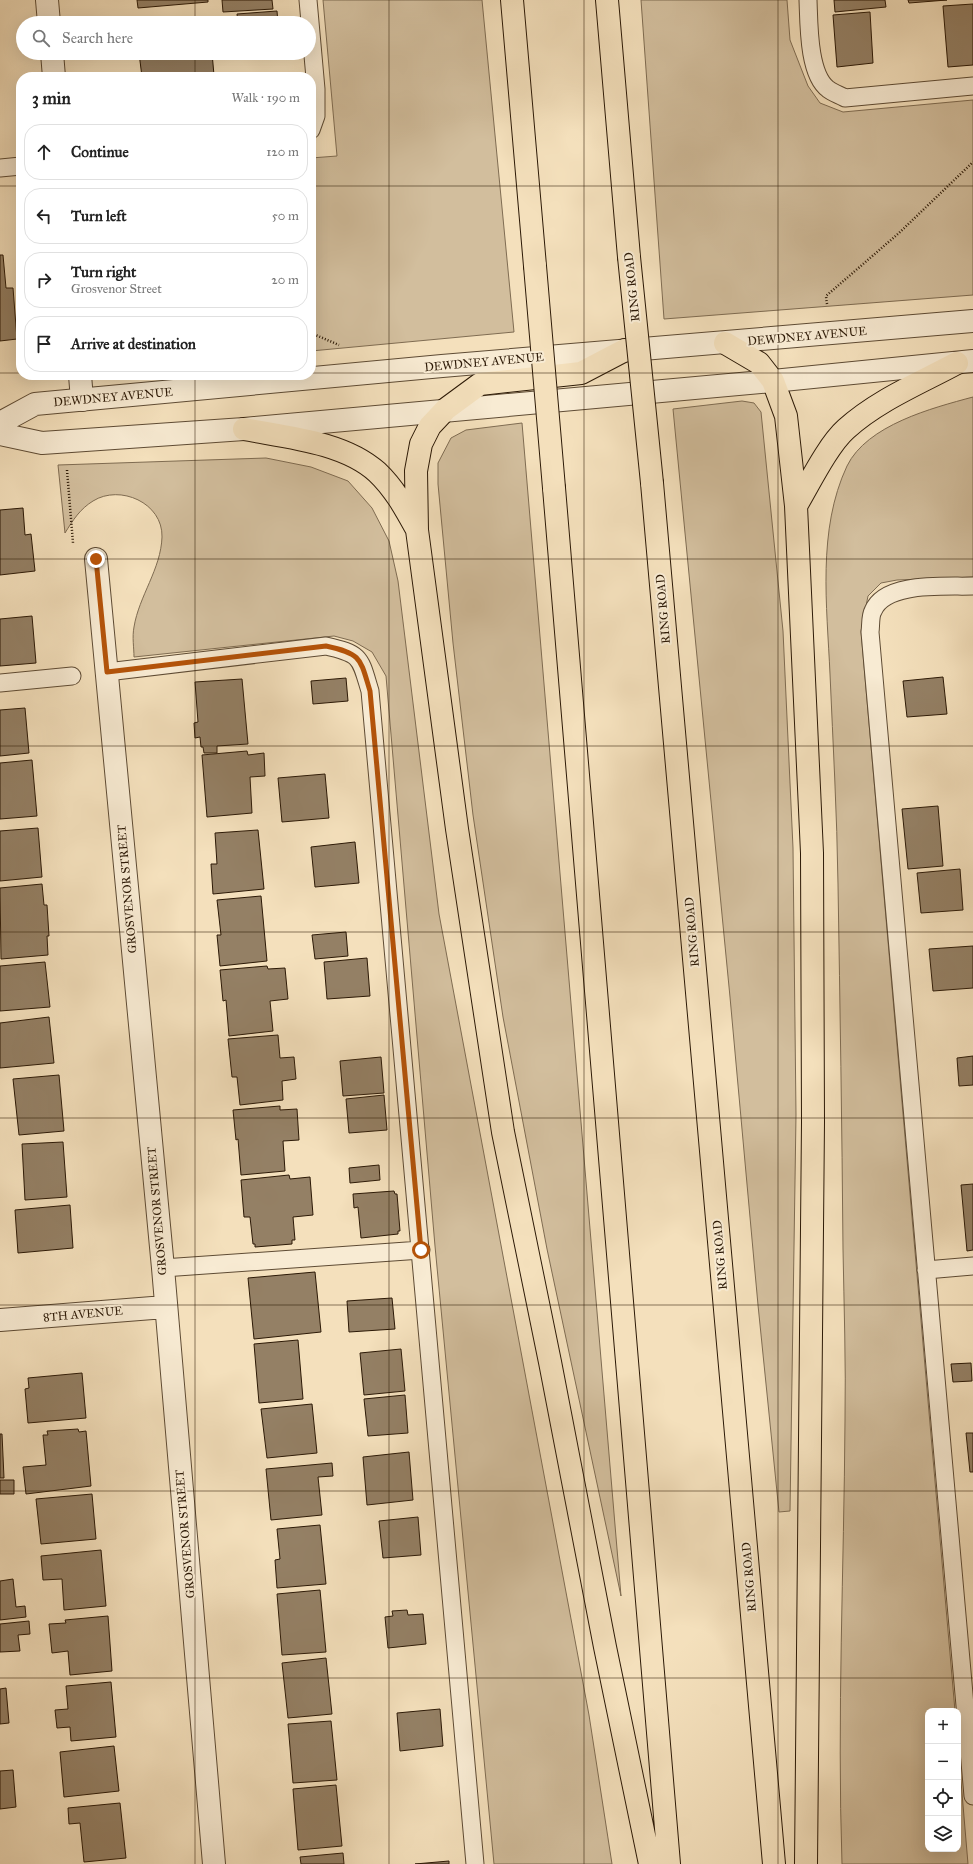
<!DOCTYPE html>
<html lang="en">
<head>
<meta charset="utf-8">
<style>
  :root { --surface:#fff; --page:#f2f2f2; --text:#222; --muted:#767676; --line:#e0e0e0 }
  body { margin:0; font-family:"IM FELL Great Primer",serif; background:var(--page); color:var(--text) }
  .controls { position:absolute; right:12px; bottom:12px; display:grid; overflow:hidden; border-radius:8px; box-shadow:0 4px 16px #0002 }
  .controls button { width:36px; height:36px; display:grid; place-items:center; padding:0; border:0; border-bottom:1px solid var(--line); background:var(--surface); color:var(--text); font:20px sans-serif }
  .stop { position:absolute; width:12px; height:12px; margin:-9px; border:3px solid #b45309; border-radius:50%; background:#fff }
  .stop.end { background:#b45309; border-color:#fff; box-shadow:0 1px 4px #0008 }
  .list { margin:0; padding:0; list-style:none }
  h2 { display:flex; justify-content:space-between; align-items:center; height:52px; margin:0; padding:0 16px; font-size:17px }
  h2 small { font-size:13px; font-weight:400; color:var(--muted) }
  .list li { display:grid; grid-template-columns:26px 1fr auto; gap:12px; align-items:center; box-sizing:border-box; height:56px; margin:0 8px 8px; padding:0 8px; border:1px solid var(--line); border-radius:16px }
  .list b { display:block; font-size:15px; white-space:nowrap }
  .list p { margin:0; font-size:13px; white-space:nowrap; color:var(--muted) }
  .list em { font-size:13px; font-style:normal; color:var(--muted) }
  .icon { flex:none; width:22px; height:22px; fill:none; stroke:currentColor; stroke-width:2; stroke-linecap:round; stroke-linejoin:round }
  .map { position:relative; flex:none; width:973px; height:1864px; overflow:hidden }
  .search { position:absolute; background:var(--surface); box-shadow:0 4px 16px #0002; left:16px; top:16px; width:300px; height:44px; display:flex; align-items:center; gap:10px; box-sizing:border-box; padding:0 14px; border-radius:22px; color:var(--muted); font-size:15px }
  .panel { position:absolute; background:var(--surface); box-shadow:0 4px 16px #0002; left:16px; top:72px; width:300px; height:308px; border-radius:16px }
  .map>svg:first-child { display:block }
  .green { fill:#d2be9d; stroke:#7f6c52 }
  .building { fill:#948065; stroke:#2c1906 }
  .lines { fill:none; stroke-linecap:round; stroke-linejoin:round }
  .service-casing { stroke:#5e4b34; stroke-width:19 }
  .minor-casing { stroke:#5e4b34; stroke-width:24 }
  .tertiary-casing { stroke:#5e4b34; stroke-width:24 }
  .motorway-casing { stroke:#2c1906; stroke-width:24 }
  .path { stroke:#2c1906; stroke-width:2.5; stroke-dasharray:1 2; stroke-linecap:butt }
  .service { stroke:#f8ebd3; stroke-width:17 }
  .minor { stroke:#f8ebd3; stroke-width:22 }
  .tertiary { stroke:#f8ebd3; stroke-width:22 }
  .motorway { stroke:#f4e0bc; stroke-width:22 }
  .motorway-bridge-casing { stroke:#2c1906; stroke-width:24; stroke-linecap:butt }
  .motorway-bridge { stroke:#f4e0bc; stroke-width:22 }
  .route { stroke:#b45309; stroke-width:5 }
  .grid { fill:none; stroke:#2c1906; stroke-width:1; stroke-opacity:0.55 }
  .labels { text-anchor:middle; dominant-baseline:central; stroke-width:4; stroke-linejoin:round; paint-order:stroke }
  .street-label { font-size:12px; fill:#2c1906; stroke:#f8ebd3 }
</style>
</head>
<body>
<div class="map">
<svg width="973" height="1864" viewBox="0 0 973 1864">
  <rect width="100%" height="100%" fill="#f4e0bc"/>
  <filter id="stains"><feTurbulence type="fractalNoise" baseFrequency=".005" numOctaves="4"/><feColorMatrix values="0 0 0 0 .2 0 0 0 0 .09 0 0 0 0 .02 0 0 0 .5 -.17"/></filter>
  <radialGradient id="worn" r=".72"><stop offset=".6" stop-color="#630" stop-opacity="0"/><stop offset="1" stop-color="#630" stop-opacity=".3"/></radialGradient>
  <path class="green" d="M323 0H482L514 332 311 351V158L337 156Z
    M641 0H787L790 40 808 86 820 103 843 112 973 100V295L664 319Z
    M973 397V577L897 580 881 583 868 596 861 631 955 1711H928V1849H958V1746L968 1864H842C837 1716 844 1568 845 1421 846 1364 844 1306 843 1249 842 1127 840 1006 838 884 837 814 833 744 830 674 827 606 817 530 847 466 867 425 932 408 973 397Z
    M742 401 754 403 761 412 783 631 793 848 796 1115 790 1511 779 1512 758 1305 730 997 673 409Z
    M522 423 621 1596 547 1249 503 1017 473 815 453 643 438 484V463L451 438 466 430Z
    M266 458 311 467 348 481 372 508 389 541 398 581 439 914 589 1715 612 1864H494L435 1246 386 676 372 652 353 641 334 636 134 657C134 648 132 637 134 627 139 596 161 569 162 537 163 503 120 484 93 501 80 509 73 520 65 533L58 465Z"/>
  <path class="building" d="M137 0H208V2L138 8Z
    M222 0H272L273 9 223 12Z
    M834 0H885L886 7 835 12Z
    M908 0H947L909 3Z
    M973 4V65L948 67 943 6Z
    M277 11 278 23H238L237 14Z
    M870 12 873 63 837 67 833 15Z
    M139 53H212L214 75 193 77H142Z
    M0 255H3L6 288H13L17 339 0 341Z
    M23 508 25 535 31 534 35 571 0 575V510Z
    M32 616 36 663 0 666V619Z
    M943 677 947 714 907 717 903 681Z
    M346 678 348 701 313 704 311 681Z
    M242 679 248 744 217 746V753H204L203 747H201L200 737 195 738 194 723 198 722 195 682Z
    M25 708 29 753 0 756V710Z
    M247 751 248 755 264 753 265 776 250 777 252 813 207 817 202 755Z
    M32 760 37 816 0 819V763Z
    M325 774 329 818 282 822 278 778Z
    M938 806 943 866 908 869 902 809Z
    M38 828 42 877 0 881V831Z
    M258 830 264 889 213 894 211 864H217L215 833Z
    M355 842 359 883 315 887 311 847Z
    M960 869 963 910 921 913 917 873Z
    M42 884 44 905H47L49 936H47L48 955 1 959 0 888Z
    M261 896 267 961 220 966 217 935H221L217 900Z
    M346 932 348 956 315 959 312 935Z
    M973 946V988L933 991 929 949Z
    M367 958 370 996 327 999 324 962Z
    M45 962 50 1007 0 1011V966Z
    M267 966 268 969 285 968 288 999 270 1001 273 1031 229 1036 226 1000 223 1001 220 970Z
    M49 1017 54 1063 0 1068V1023Z
    M278 1035 280 1058 294 1057 296 1079 282 1081 283 1100 240 1105 237 1077H232L228 1039Z
    M973 1056V1085L959 1086 957 1058Z
    M381 1057 384 1093 343 1096 340 1061Z
    M59 1075 64 1131 19 1135 13 1079Z
    M384 1095 387 1130 349 1133 346 1099Z
    M280 1106V1110L297 1109 299 1140 283 1141 285 1171 241 1175 238 1139 236 1140 233 1110Z
    M63 1142 67 1197 25 1200 22 1144Z
    M379 1165 380 1180 350 1183 349 1168Z
    M289 1175 290 1179 310 1177 313 1215 293 1217 295 1240H292V1244L255 1247V1244H253L250 1217H244L241 1180Z
    M973 1184V1250L967 1251 961 1185Z
    M394 1191 395 1194H397L400 1231H398V1234L361 1238 358 1207 354 1208 353 1194Z
    M70 1205 73 1248 18 1253 15 1210Z
    M315 1272 321 1332 254 1339 248 1278Z
    M392 1298 395 1329 349 1332 347 1301Z
    M298 1340 303 1399 259 1403 254 1344Z
    M401 1349 405 1391 364 1395 360 1353Z
    M971 1363 972 1381 953 1382 951 1364Z
    M82 1373 86 1418 28 1423 25 1389 29 1388 28 1378Z
    M405 1395 408 1433 368 1436 364 1399Z
    M312 1404 317 1453 267 1458 261 1409Z
    M78 1429 79 1432 86 1431 91 1486 26 1494 23 1467 46 1465 43 1435H48L47 1431Z
    M966 1433H973V1472H970Z
    M0 1434H2L4 1478H0Z
    M409 1452 413 1500 367 1505 363 1457Z
    M332 1463 333 1476 318 1477 322 1515 271 1520 266 1469Z
    M0 1480H14V1494H0Z
    M92 1494 96 1539 41 1544 36 1499Z
    M418 1517 421 1555 383 1558 379 1521Z
    M320 1525 326 1584 277 1588 275 1560 280 1559 277 1529Z
    M101 1550 106 1606 64 1610 62 1579 43 1580 41 1556Z
    M13 1579 16 1607 25 1606 26 1617 0 1620V1581Z
    M320 1590 326 1652 282 1655 277 1594Z
    M407 1610 408 1615 423 1614 426 1644 388 1648 385 1617 393 1616 392 1611Z
    M108 1616 112 1671 70 1675 68 1651 52 1653 49 1624 66 1623 65 1620Z
    M29 1621 30 1634 18 1635 20 1651 0 1652V1624Z
    M326 1658 332 1714 288 1718 282 1663Z
    M111 1682 116 1737 71 1741 70 1727 57 1728 55 1710 68 1709 66 1686Z
    M6 1688 9 1723 0 1724V1689Z
    M440 1709 443 1746 400 1751 397 1713Z
    M331 1721 337 1780 293 1783 288 1724Z
    M114 1746 119 1791 64 1797 60 1752Z
    M13 1770 16 1807 0 1809V1771Z
    M336 1785 342 1846 298 1850 293 1789Z
    M120 1803 126 1858 84 1862 80 1823 69 1824 68 1808Z
    M343 1853 344 1864H301L300 1857Z
    M449 1861V1864H415Z"/>
  <g class="lines">
    <defs>
      <path id="service" d="M308 0 316 89V116L311 130
        M808 0C809 23 808 74 828 89 833 93 840 95 845 98L973 86
        M0 168 21 166
        M973 586C946 587 885 581 873 611 870 616 871 626 870 632L973 1796
        M107 672 326 646C362 654 360 658 370 691L475 1864
        M0 683 72 676
        M163 1268 421 1250
        M926 1270 973 1266"/>
      <path id="minor" d="M47 0 49 23
        M52 53 54 77
        M80 375 82 400
        M96 559 163 1268 214 1864
        M0 1320 165 1307"/>
      <path id="tertiary" d="M0 423 35 404 442 366 973 321
        M0 434 42 443 244 429 773 381 973 361"/>
      <path id="motorway" d="M512 0 535 266
        M607 0 629 257
        M725 343 759 363 773 381 786 416 796 506 812 853 813 1122 806 1864
        M625 350 581 373 480 384 446 409 430 426 421 444 416 471 417 530 457 829 503 1132 550 1362 605 1647 650 1864
        M244 429C286 437 344 442 377 472 394 488 405 508 416 528
        M652 483 774 1864
        M554 488 669 1864
        M796 506C809 484 828 445 846 429 878 400 920 383 957 363"/>
    </defs>
    <use href="#service" class="service-casing"/>
    <use href="#minor" class="minor-casing"/>
    <use href="#tertiary" class="tertiary-casing"/>
    <use href="#motorway" class="motorway-casing"/>
    <path class="path" d="M827 304 826 296 899 233 973 162
      M311 333 339 345
      M67 470 73 543"/>
    <use href="#service" class="service"/>
    <use href="#minor" class="minor"/>
    <use href="#tertiary" class="tertiary"/>
    <use href="#motorway" class="motorway"/>
    <defs>
      <path id="motorway-bridge" d="M629 257 652 483
        M535 266 554 488"/>
    </defs>
    <use href="#motorway-bridge" class="motorway-bridge-casing"/>
    <use href="#motorway-bridge" class="motorway-bridge"/>
  </g>
  <g class="lines">
    <path class="route" d="M96 559 107 672 326 646C362 654 360 658 370 691L421 1250"/>
  </g>
  <path class="grid" d="M195 0V23M389 0V1864M584 0V1864M778 0V1864M195 53V77M0 186H21M311 186H973M0 373H21M311 373H973M195 375V1864M0 559H973M0 746H973M0 932H973M0 1118H973M0 1305H973M0 1491H973M0 1678H973"/>
  <g class="labels">
    <g class="street-label">
      <text transform="translate(632 287) rotate(-96)">RING ROAD</text>
      <text transform="translate(807 336) rotate(-5)">DEWDNEY AVENUE</text>
      <text transform="translate(484 362) rotate(-5)">DEWDNEY AVENUE</text>
      <text transform="translate(113 397) rotate(-5)">DEWDNEY AVENUE</text>
      <text transform="translate(663 609) rotate(-95)">RING ROAD</text>
      <text transform="translate(127 889) rotate(-95)">GROSVENOR STREET</text>
      <text transform="translate(692 932) rotate(-95)">RING ROAD</text>
      <text transform="translate(157 1211) rotate(-95)">GROSVENOR STREET</text>
      <text transform="translate(720 1255) rotate(-95)">RING ROAD</text>
      <text transform="translate(83 1314) rotate(-5)">8TH AVENUE</text>
      <text transform="translate(185 1534) rotate(-95)">GROSVENOR STREET</text>
      <text transform="translate(749 1577) rotate(-95)">RING ROAD</text>
    </g>
  </g>
  <rect width="100%" height="100%" filter="url(#stains)"/>
  <rect width="100%" height="100%" fill="url(#worn)"/>
</svg>
<div class="controls">
<button>+</button>
<button>−</button>
<button><svg class="icon" aria-label="locate" viewBox="0 0 24 24"><circle cx="12" cy="12" r="6"/><path d="M12 2v4M12 18v4M2 12h4M18 12h4"/></svg></button>
<button><svg class="icon" aria-label="layers" viewBox="0 0 24 24"><path d="M12 4l9 5-9 5-9-5zM3 14l9 5 9-5"/></svg></button>
</div>
<div class="stop" style="left:421px;top:1250px"></div>
<div class="stop end" style="left:96px;top:559px"></div>
<div class="search"><svg class="icon" aria-label="search" viewBox="0 0 24 24"><circle cx="10" cy="10" r="6"/><path d="M15 15l6 6"/></svg>Search here</div>
<section class="panel">
<h2>3 min<small>Walk · 190 m</small></h2>
<ul class="list">
<li><svg class="icon" aria-label="ahead" viewBox="0 0 24 24"><path d="M12 20V5M6 11l6-6 6 6"/></svg><div><b>Continue</b></div><em>120 m</em></li>
<li><svg class="icon" aria-label="left" viewBox="0 0 24 24"><path d="M17 20v-9H6M10 6l-5 5 5 5"/></svg><div><b>Turn left</b></div><em>50 m</em></li>
<li><svg class="icon" aria-label="right" viewBox="0 0 24 24"><path d="M7 20v-9h11M14 6l5 5-5 5"/></svg><div><b>Turn right</b><p>Grosvenor Street</p></div><em>20 m</em></li>
<li><svg class="icon" aria-label="arrive" viewBox="0 0 24 24"><path d="M6 21V4h12l-3 4 3 4H6"/></svg><div><b>Arrive at destination</b></div></li>
</ul>
</section>
</div>
</body>
</html>
